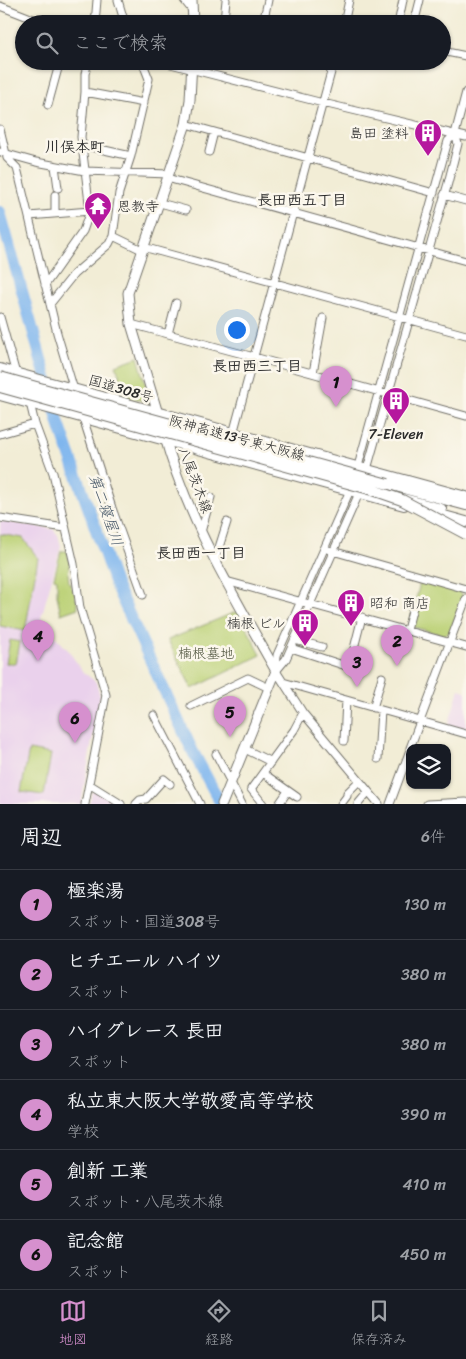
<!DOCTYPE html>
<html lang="ja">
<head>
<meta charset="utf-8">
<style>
  :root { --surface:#171b24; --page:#242831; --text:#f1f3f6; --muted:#9ea1a6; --line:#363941; --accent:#d690ce }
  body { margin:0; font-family:Sriracha,"Klee One",sans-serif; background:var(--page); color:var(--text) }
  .controls { position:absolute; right:15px; bottom:15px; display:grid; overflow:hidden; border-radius:10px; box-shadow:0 1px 4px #0004 }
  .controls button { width:45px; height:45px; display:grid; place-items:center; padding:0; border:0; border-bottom:1px solid var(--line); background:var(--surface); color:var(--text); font:25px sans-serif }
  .you { position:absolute; left:236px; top:329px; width:18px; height:18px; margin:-12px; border:4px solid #fff; border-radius:50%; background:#1a73e8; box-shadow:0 0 0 8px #1a73e833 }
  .badge { display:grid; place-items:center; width:32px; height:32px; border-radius:50%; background:var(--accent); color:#111; font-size:16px; font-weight:700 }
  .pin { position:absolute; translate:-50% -41px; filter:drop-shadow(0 1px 2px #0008) }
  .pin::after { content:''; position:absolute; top:26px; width:18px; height:15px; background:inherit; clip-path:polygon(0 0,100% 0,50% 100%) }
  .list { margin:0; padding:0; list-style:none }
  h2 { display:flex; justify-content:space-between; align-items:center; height:65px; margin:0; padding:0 20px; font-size:21px }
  h2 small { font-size:16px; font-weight:400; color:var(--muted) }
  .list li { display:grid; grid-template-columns:32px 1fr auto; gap:15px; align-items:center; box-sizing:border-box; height:70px; padding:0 20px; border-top:1px solid var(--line) }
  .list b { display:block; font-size:19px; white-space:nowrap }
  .list p { margin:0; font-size:16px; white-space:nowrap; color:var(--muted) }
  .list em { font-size:16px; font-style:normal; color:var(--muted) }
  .icon { flex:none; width:28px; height:28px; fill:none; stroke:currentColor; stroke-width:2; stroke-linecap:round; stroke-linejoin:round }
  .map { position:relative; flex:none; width:466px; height:804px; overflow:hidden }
  .search { position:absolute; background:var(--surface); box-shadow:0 1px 4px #0004; left:15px; right:15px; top:15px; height:55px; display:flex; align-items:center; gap:12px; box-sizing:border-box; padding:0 18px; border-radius:28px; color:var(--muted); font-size:19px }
  .sheet { height:485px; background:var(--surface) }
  nav { display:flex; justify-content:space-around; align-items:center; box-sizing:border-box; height:70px; border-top:1px solid var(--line); background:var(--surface); font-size:14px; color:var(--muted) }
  nav a { display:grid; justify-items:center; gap:2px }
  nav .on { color:var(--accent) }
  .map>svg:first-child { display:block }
  .built { fill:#ead1ec }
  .green { fill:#bbd176; stroke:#737e50 }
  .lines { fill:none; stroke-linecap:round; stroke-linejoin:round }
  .river { stroke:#7fb6ee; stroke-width:12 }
  .minor-casing { stroke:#716f67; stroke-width:9 }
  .major-casing { stroke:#716f67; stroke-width:11 }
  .highway-casing { stroke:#716f67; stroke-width:12 }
  .minor { stroke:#fff; stroke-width:7 }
  .major { stroke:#fff; stroke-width:9 }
  .highway { stroke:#fff; stroke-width:10 }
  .highway-bridge-casing { stroke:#716f67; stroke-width:12; stroke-linecap:butt }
  .highway-bridge { stroke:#fff; stroke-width:10 }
  .labels { text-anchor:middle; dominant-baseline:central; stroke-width:5; stroke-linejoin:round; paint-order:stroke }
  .poi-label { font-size:14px; fill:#2b2b2b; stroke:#fbf7ec; text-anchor:end }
  .street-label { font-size:14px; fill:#2b2b2b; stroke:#fbf7ec }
  .park-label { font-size:14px; fill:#4f543e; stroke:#fbf7ec }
  .neighbourhood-label { font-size:15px; font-weight:bold; fill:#2b2b2b; stroke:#fbf7ec }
  .water-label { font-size:15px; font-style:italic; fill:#456; stroke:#fbf7ec }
</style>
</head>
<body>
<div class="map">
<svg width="466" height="804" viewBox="0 0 466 804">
  <rect width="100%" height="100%" fill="#fbf7ec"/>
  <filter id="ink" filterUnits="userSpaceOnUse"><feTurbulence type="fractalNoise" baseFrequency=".02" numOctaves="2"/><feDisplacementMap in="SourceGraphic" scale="10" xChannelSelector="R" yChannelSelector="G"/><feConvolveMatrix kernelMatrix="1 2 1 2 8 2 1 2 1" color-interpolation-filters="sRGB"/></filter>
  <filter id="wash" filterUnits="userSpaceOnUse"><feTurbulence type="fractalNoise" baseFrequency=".0096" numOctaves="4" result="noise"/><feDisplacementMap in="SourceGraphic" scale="20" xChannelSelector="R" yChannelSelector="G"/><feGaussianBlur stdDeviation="1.12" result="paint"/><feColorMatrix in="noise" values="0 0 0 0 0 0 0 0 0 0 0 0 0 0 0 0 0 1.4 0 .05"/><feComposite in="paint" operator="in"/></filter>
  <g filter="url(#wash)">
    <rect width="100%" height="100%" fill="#f2edd6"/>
    <path class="built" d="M0 521 53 529 58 535 61 546 41 618 48 629 68 650 83 672 96 682 100 696 81 804H0Z
      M459 689 466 691V730L448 726Z
      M96 790 116 804H89L92 793Z"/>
    <path class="green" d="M138 357 151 403 126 396 116 365Z
      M0 534 23 538 38 558 25 631 0 626Z
      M61 551H67L70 564 68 574 69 582 75 594 78 608 61 614 57 595V579L54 578Z
      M421 579 459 590 463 596 450 632 444 635 409 626Z
      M238 611 261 655 192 689 168 640Z
      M10 640 20 642 16 664 6 663Z
      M29 750 51 754 44 795 21 792Z"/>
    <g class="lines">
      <path class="river" d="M0 212 59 424 115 584 192 750 221 804"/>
    </g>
  </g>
  <g filter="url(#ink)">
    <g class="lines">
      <defs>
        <path id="minor" d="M118 0 125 24
          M184 0 192 10
          M0 6 46 24
          M193 19 268 24
          M224 20 226 0
          M263 23 268 0
          M95 24 97 0
          M344 24 349 0
          M398 24 403 0
          M414 24 420 0
          M442 51 466 56
          M159 61 323 103 466 137
          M85 92 144 103
          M48 105 60 61
          M186 124 434 193
          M0 129 7 158 17 168 57 333 74 390
          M82 145 131 156
          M0 152 36 162 85 171 169 174
          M209 152 214 132
          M55 166 58 188
          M167 178 466 261
          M55 195V214
          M444 195 466 201
          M160 203 186 210
          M29 216 90 211
          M113 236 142 250
          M143 247 466 335
          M45 285 83 231 90 211 81 137 85 92V74L88 61
          M50 304 74 274 109 244 113 236 119 193 131 156 149 79 142 61
          M0 317 16 374
          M131 324 254 357 466 416
          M168 334 176 303
          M313 373 323 318
          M30 403 35 424 53 473 74 564 80 608 106 695 85 804
          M83 418 112 508 143 595
          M0 434 35 424
          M233 434 334 61
          M357 470 448 141 455 134 466 92
          M366 473 448 183 458 144 455 134
          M351 488 277 655 276 671 303 713 379 804
          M0 518 65 528
          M201 532 211 497
          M329 550 466 589
          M215 560 227 522
          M226 581 466 647
          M407 630 413 607
          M295 640 322 647
          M291 648 346 666 350 664 362 617
          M276 671 286 659 360 491
          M283 682 466 734
          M191 706 248 678 269 688
          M373 708 382 677
          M154 715 200 804
          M344 741 346 700
          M410 748 466 599
          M245 749 271 762
          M216 754 242 804
          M378 759 381 710
          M263 773 297 797
          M89 784 121 804
          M136 804 140 800 146 799 164 779 170 784
          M263 804 251 789 294 730 303 713
          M279 804 288 791
          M341 804 347 796V793L359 781
          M358 804 368 792
          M390 804 410 750
          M427 804 466 802"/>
        <path id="major" d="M192 0 193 24
          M159 417 131 324 128 293 186 124 190 100 192 61
          M164 434C187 519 233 594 276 671L222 804"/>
        <path id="highway" d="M0 369 466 497
          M0 395 404 505
          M388 484 466 505
          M404 499 441 509
          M430 512 466 522"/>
      </defs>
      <use href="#minor" class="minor-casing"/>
      <use href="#major" class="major-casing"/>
      <use href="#highway" class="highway-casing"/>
      <use href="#minor" class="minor"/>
      <use href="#major" class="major"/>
      <use href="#highway" class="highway"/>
      <defs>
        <path id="highway-bridge" d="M0 377 388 484
          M0 387 373 490 402 500 466 534"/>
      </defs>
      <use href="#highway-bridge" class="highway-bridge-casing"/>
      <use href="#highway-bridge" class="highway-bridge"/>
    </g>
  </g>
  <defs>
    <symbol id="building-pin" viewBox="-11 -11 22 30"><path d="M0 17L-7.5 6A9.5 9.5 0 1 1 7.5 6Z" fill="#b5179e" stroke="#fbf7ec"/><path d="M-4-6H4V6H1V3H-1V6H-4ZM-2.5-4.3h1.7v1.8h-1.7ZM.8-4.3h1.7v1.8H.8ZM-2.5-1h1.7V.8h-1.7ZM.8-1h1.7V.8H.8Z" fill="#fff"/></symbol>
    <symbol id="temple-pin" viewBox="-11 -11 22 30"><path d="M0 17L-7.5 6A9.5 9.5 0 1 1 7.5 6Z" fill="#b5179e" stroke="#fbf7ec"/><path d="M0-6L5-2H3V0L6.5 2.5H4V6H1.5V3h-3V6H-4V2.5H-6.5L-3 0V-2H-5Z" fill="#fff"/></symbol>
  </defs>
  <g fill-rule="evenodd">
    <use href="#building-pin" x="412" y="117" width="32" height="43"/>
    <use href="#temple-pin" x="82" y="190" width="32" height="43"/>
    <use href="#building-pin" x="380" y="385" width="32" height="43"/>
    <use href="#building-pin" x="335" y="587" width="32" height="43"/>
    <use href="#building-pin" x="289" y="607" width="32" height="43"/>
  </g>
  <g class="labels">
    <g class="poi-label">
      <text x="409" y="133">島田 塗料</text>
      <text x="117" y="206" text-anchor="start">恩教寺</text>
      <text x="396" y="434" text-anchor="middle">7-Eleven</text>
      <text x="370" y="603" text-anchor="start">昭和 商店</text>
      <text x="286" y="623">楠根 ビル</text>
    </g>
    <g class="street-label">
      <text transform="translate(121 389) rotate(16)">国道308号</text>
      <text transform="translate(237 438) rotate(15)">阪神高速13号東大阪線</text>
      <text transform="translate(195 480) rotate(69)">八尾茨木線</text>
    </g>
    <g class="park-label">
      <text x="206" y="653">楠根墓地</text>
    </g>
    <g class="neighbourhood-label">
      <text x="75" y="147">川俣本町</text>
      <text x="302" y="200">長田西五丁目</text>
      <text x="257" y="366">長田西三丁目</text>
      <text x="201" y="553">長田西一丁目</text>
    </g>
    <g class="water-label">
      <text transform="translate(106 510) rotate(71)">第二寝屋川</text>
    </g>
  </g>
</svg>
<div class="controls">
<button><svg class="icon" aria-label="layers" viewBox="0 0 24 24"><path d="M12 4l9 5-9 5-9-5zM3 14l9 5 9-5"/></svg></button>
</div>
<div class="you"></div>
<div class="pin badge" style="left:336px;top:407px">1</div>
<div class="pin badge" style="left:397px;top:666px">2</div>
<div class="pin badge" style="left:357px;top:687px">3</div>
<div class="pin badge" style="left:38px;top:661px">4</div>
<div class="pin badge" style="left:230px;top:737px">5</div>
<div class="pin badge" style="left:75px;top:743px">6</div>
<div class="search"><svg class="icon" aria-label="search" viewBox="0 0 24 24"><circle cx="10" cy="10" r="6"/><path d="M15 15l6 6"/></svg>ここで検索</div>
</div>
<section class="sheet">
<h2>周辺<small>6件</small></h2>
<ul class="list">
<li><span class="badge">1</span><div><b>極楽湯</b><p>スポット · 国道308号</p></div><em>130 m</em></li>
<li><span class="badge">2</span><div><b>ヒチエール ハイツ</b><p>スポット</p></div><em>380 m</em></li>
<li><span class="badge">3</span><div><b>ハイグレース 長田</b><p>スポット</p></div><em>380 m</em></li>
<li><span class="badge">4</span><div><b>私立東大阪大学敬愛高等学校</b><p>学校</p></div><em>390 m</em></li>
<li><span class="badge">5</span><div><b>創新 工業</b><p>スポット · 八尾茨木線</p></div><em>410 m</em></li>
<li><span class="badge">6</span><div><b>記念館</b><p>スポット</p></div><em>450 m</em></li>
</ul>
</section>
<nav>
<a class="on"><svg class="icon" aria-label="map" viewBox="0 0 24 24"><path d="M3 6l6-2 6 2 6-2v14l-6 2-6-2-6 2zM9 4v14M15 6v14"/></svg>地図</a>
<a><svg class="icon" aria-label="directions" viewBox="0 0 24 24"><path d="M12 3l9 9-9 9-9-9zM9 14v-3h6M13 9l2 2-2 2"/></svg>経路</a>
<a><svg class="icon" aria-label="saved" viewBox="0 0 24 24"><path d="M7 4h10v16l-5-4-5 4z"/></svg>保存済み</a>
</nav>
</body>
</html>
